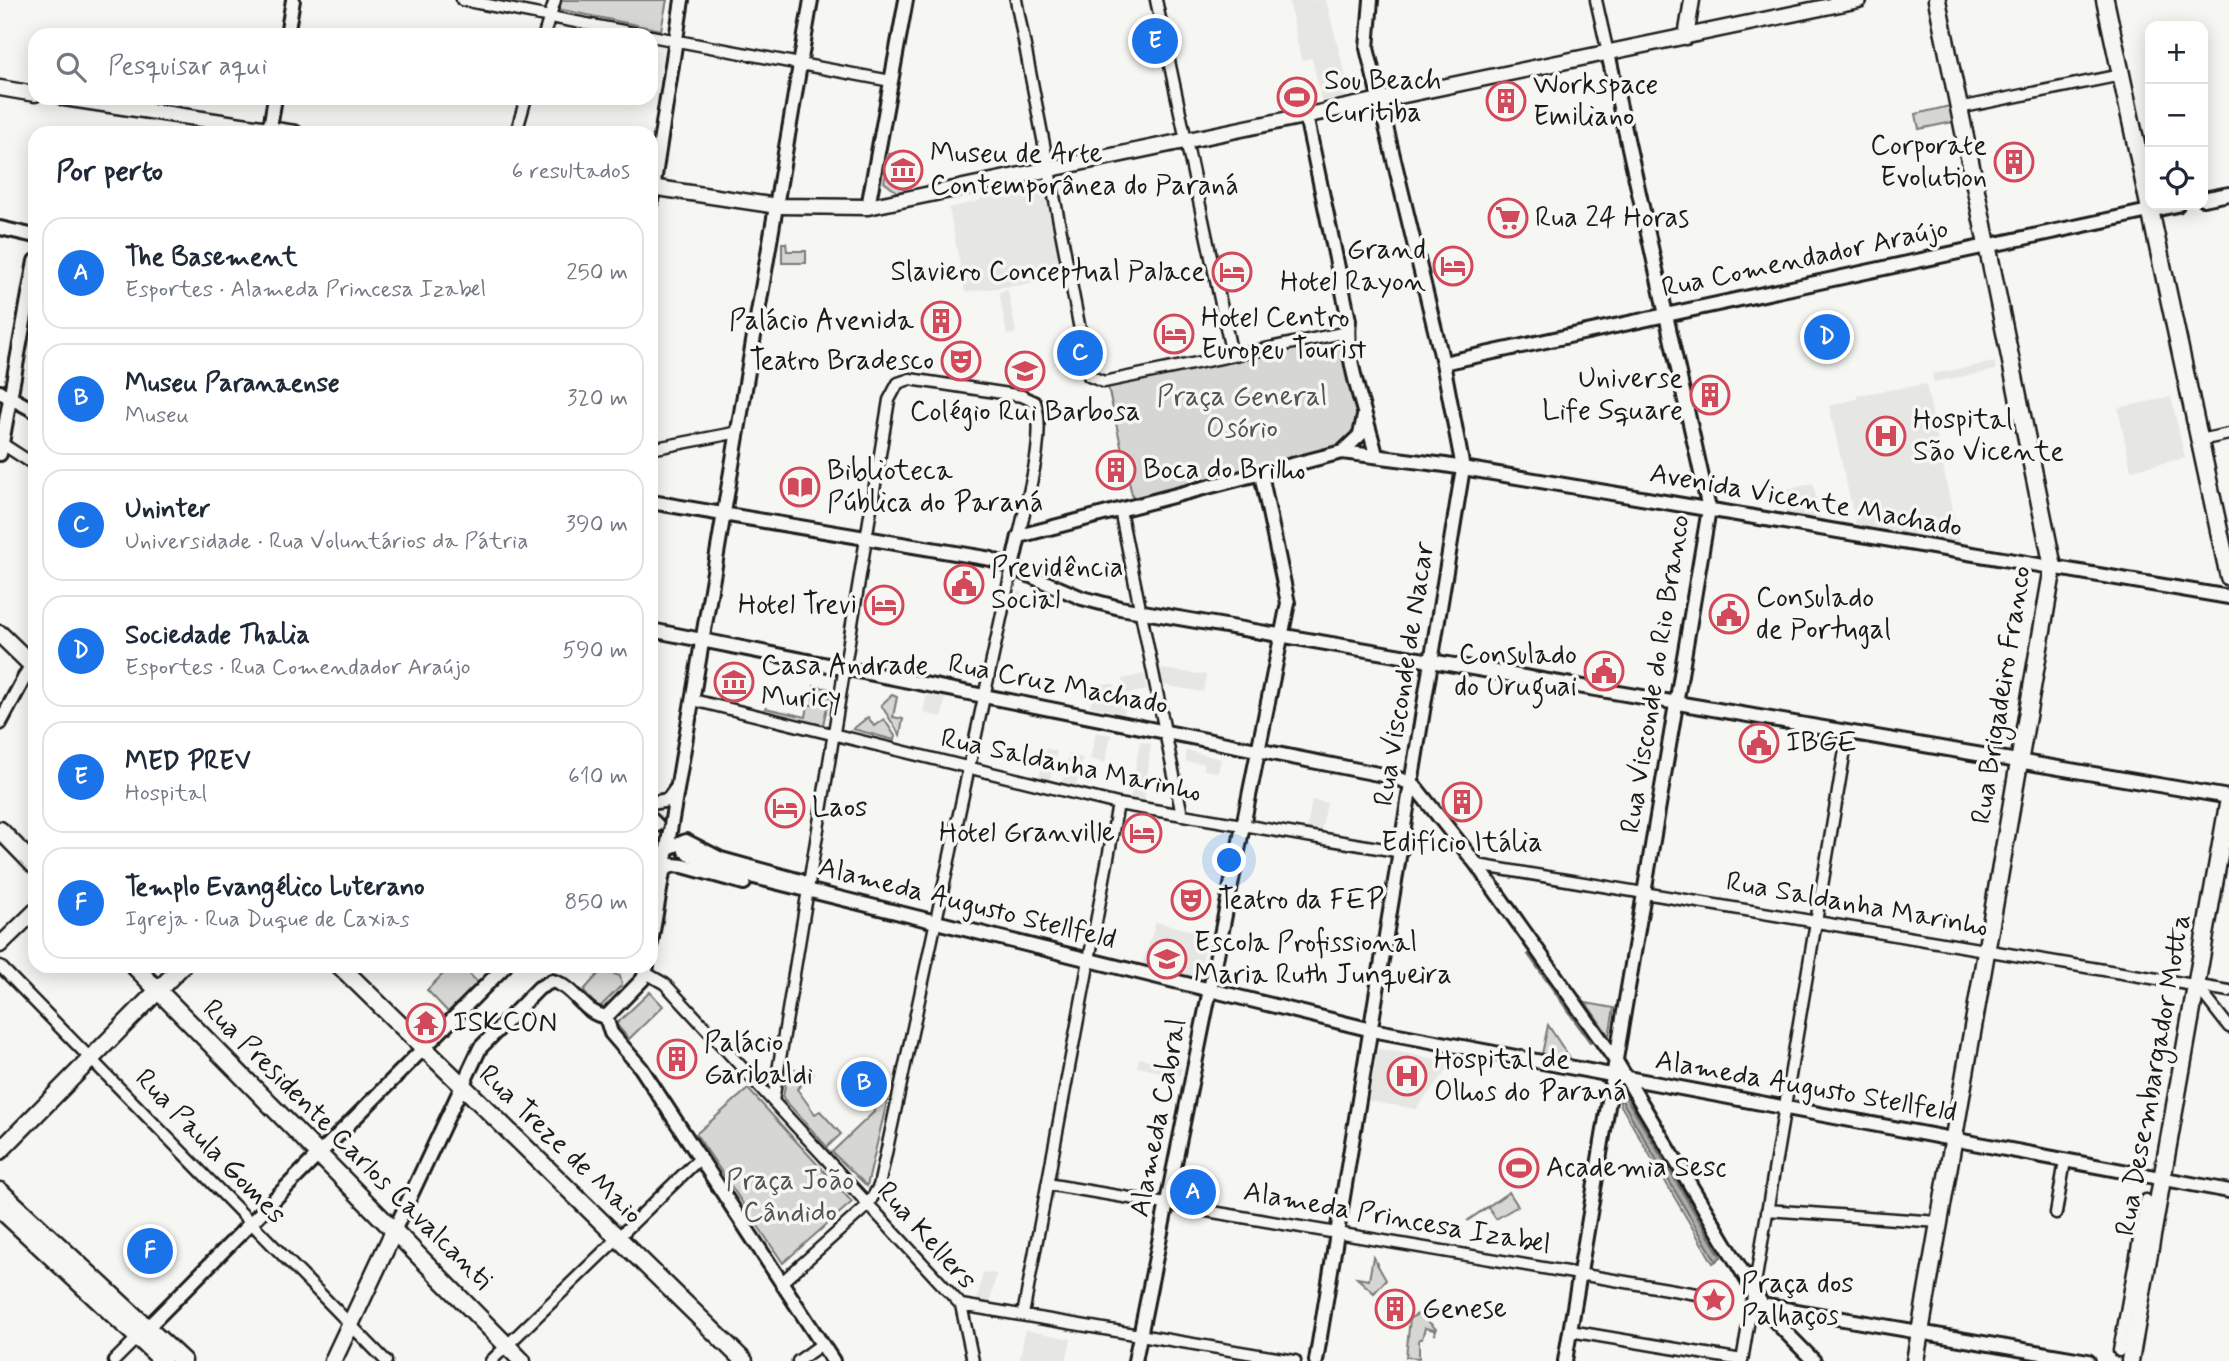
<!DOCTYPE html>
<html lang="pt">
<head>
<meta charset="utf-8">
<style>
  :root { --surface:#fff; --page:#f2f2f3; --text:#1f2937; --muted:#747a83; --line:#e0e1e3; --accent:#1a73e8 }
  body { margin:0; font-family:Mynerve,sans-serif; background:var(--page); color:var(--text) }
  .controls { position:absolute; right:21px; top:21px; display:grid; overflow:hidden; border-radius:14px; box-shadow:0 4px 18px #0003 }
  .controls button { width:63px; height:63px; display:grid; place-items:center; padding:0; border:0; border-bottom:2px solid var(--line); background:var(--surface); color:var(--text); font:35px sans-serif }
  .you { position:absolute; left:1230px; top:861px; width:24px; height:24px; margin:-18px; border:5px solid #fff; border-radius:50%; background:#1a73e8; box-shadow:0 0 0 10px #1a73e833 }
  .badge { display:grid; place-items:center; width:46px; height:46px; border-radius:50%; background:var(--accent); color:#fff; font-size:23px; font-weight:700 }
  .pin { position:absolute; translate:-50% -50%; border:4px solid #fff; box-shadow:0 2px 7px #0006 }
  .list { margin:0; padding:0; list-style:none }
  h2 { display:flex; justify-content:space-between; align-items:center; height:91px; margin:0; padding:0 28px; font-size:30px }
  h2 small { font-size:23px; font-weight:400; color:var(--muted) }
  .list li { display:grid; grid-template-columns:46px 1fr auto; gap:21px; align-items:center; box-sizing:border-box; height:112px; margin:0 14px 14px; padding:0 14px; border:2px solid var(--line); border-radius:21px }
  .list b { display:block; font-size:26px; white-space:nowrap }
  .list p { margin:0; font-size:23px; white-space:nowrap; color:var(--muted) }
  .list em { font-size:23px; font-style:normal; color:var(--muted) }
  .icon { flex:none; width:38px; height:38px; fill:none; stroke:currentColor; stroke-width:2; stroke-linecap:round; stroke-linejoin:round }
  .map { position:relative; flex:none; width:2229px; height:1361px; overflow:hidden }
  .search { position:absolute; background:var(--surface); box-shadow:0 4px 18px #0003; left:28px; top:28px; width:630px; height:77px; display:flex; align-items:center; gap:18px; box-sizing:border-box; padding:0 24px; border-radius:21px; color:var(--muted); font-size:26px }
  .panel { position:absolute; background:var(--surface); box-shadow:0 4px 18px #0003; left:28px; top:126px; width:630px; height:847px; border-radius:21px }
  .map>svg:first-child { display:block }
  .built { fill:#e6e6e2 }
  .green { fill:#d6d6d2; stroke:#797977; stroke-width:2 }
  .water { fill:#acaca9; stroke:#727271; stroke-width:2 }
  .lines { fill:none; stroke-linecap:round; stroke-linejoin:round }
  .stream { stroke:#727271; stroke-width:2.5 }
  .minor-casing { stroke:#1c1c1c; stroke-width:15 }
  .tertiary-casing { stroke:#1c1c1c; stroke-width:18 }
  .secondary-casing { stroke:#1c1c1c; stroke-width:19 }
  .primary-casing { stroke:#1c1c1c; stroke-width:21 }
  .minor { stroke:#f6f6f2; stroke-width:10 }
  .tertiary { stroke:#f6f6f2; stroke-width:12 }
  .secondary { stroke:#f6f6f2; stroke-width:14 }
  .primary { stroke:#f6f6f2; stroke-width:16 }
  .labels { text-anchor:middle; dominant-baseline:central; stroke-width:7; stroke-linejoin:round; paint-order:stroke }
  .poi-label { font-size:28px; fill:#1c1c1c; stroke:#f6f6f2; text-anchor:start }
  .street-label { font-size:28px; fill:#1c1c1c; stroke:#f6f6f2 }
  .park-label { font-size:28px; fill:#545453; stroke:#f6f6f2 }
</style>
</head>
<body>
<div class="map">
<svg width="2229" height="1361" viewBox="0 0 2229 1361">
  <rect width="100%" height="100%" fill="#f6f6f2"/>
  <filter id="ink" filterUnits="userSpaceOnUse"><feTurbulence type="fractalNoise" baseFrequency=".0143" numOctaves="2"/><feDisplacementMap in="SourceGraphic" scale="14" xChannelSelector="R" yChannelSelector="G"/><feConvolveMatrix kernelMatrix="1 2 1 2 8 2 1 2 1" color-interpolation-filters="sRGB"/></filter>
  <g filter="url(#ink)">
    <path class="built" d="M1289 0H1326L1349 89 1343 98 1322 103 1312 58 1301 60Z
      M1049 183 1068 279 965 292 949 208 979 201 982 197Z
      M1008 290 1016 333 1007 335 999 292Z
      M1995 362 1996 370 1934 382 1932 374Z
      M1926 384 1956 529 1959 543 1856 525 1829 406 1857 399V395Z
      M2171 397 2185 458 2131 470 2118 408Z
      M1813 483 1820 518 1786 513 1780 492Z
      M1020 591 1046 604 1047 611 1014 604 1017 592Z
      M1161 669 1206 675 1203 692 1163 685Z
      M1144 674 1147 690 1126 694 1122 679Z
      M1096 684H1115L1112 697 1123 696 1126 701 1124 714 1090 706Z
      M927 695 945 698 942 717 923 713Z
      M1096 732 1111 735 1105 763 1090 759Z
      M1140 741 1151 744 1144 803 1130 800Z
      M1046 748 1057 751 1050 781 1039 778Z
      M1186 750 1221 759 1218 772 1204 770V763L1186 762Z
      M1069 754 1083 758 1076 787 1062 783Z
      M1312 800 1327 803 1321 832 1307 829Z
      M1156 922 1209 935 1197 979 1142 965Z
      M1380 1049 1453 1062 1416 1109 1369 1101 1377 1051Z
      M1139 1058 1182 1068 1180 1076 1137 1067Z
      M983 1272 996 1274 990 1303 977 1300Z
      M1025 1330 1071 1339 1066 1361 1020 1359Z"/>
    <path class="green" d="M560 0H667L661 30 558 9Z
      M1954 105 1958 121 1919 129 1916 114Z
      M895 153 899 182H902L904 191 897 192 884 182 889 154Z
      M782 243H786L787 251H806V263H782Z
      M1335 338 1345 346 1361 422 1347 444 1136 497 1134 504 1108 387Z
      M814 686 831 689 823 725 764 712 765 708 806 717 808 705H813Z
      M892 695 897 697 893 717 903 719 900 735 881 705Z
      M868 717 874 726 884 719 895 736 894 740 853 729Z
      M464 968 478 983 449 1013 427 990 448 969 453 974Z
      M602 970 620 976 622 985 599 1008 583 991Z
      M650 992 663 1006 629 1039 616 1024Z
      M1586 1003 1614 1008 1609 1036Z
      M1548 1025 1571 1060 1542 1054Z
      M788 1067 813 1074 797 1089 815 1114 820 1111 841 1134 827 1147 783 1098Z
      M849 1085 888 1097 867 1186 832 1152 875 1111Z
      M748 1089 852 1202 783 1263 696 1134Z
      M1625 1094 1629 1097 1723 1256 1624 1097 1621 1099 1716 1261 1713 1263 1620 1104V1098Z
      M1509 1192 1518 1206 1496 1219 1488 1207 1467 1221Z
      M1373 1257 1386 1280 1374 1293 1357 1278 1369 1280Z
      M1420 1313 1436 1329 1435 1335 1434 1330 1425 1328 1422 1339H1419V1358L1406 1357 1410 1318Z"/>
    <path class="water" d="M1625 1096 1721 1257 1716 1261 1621 1099Z"/>
    <g class="lines">
      <path class="stream" d="M1528 954 1590 1042
        M1625 1092 1719 1253"/>
      <defs>
        <path id="minor" d="M462 0 644 35
          M1016 0 1089 376 1104 382 1347 332
          M1156 0 1230 346
          M1596 0 1608 53
          M544 35 555 0
          M651 36 891 81
          M1959 108 2121 75
          M516 133 526 98
          M2200 440 2229 434
          M4 445 35 465
          M651 449 739 432
          M1120 510 1182 815
          M693 700 1118 804 1402 852
          M1477 865 2229 991
          M0 966 386 1361
          M646 973 665 984 961 1305 973 1361
          M2197 986 2229 1027
          M773 1101 889 400 898 383 910 379 1022 396 1035 402C1047 437 1026 500 1019 536
          M1047 1184 1697 1294
          M1767 1210 1939 1222
          M2056 1213 2065 1161
          M782 1282 868 1205 879 1186 1012 567
          M961 1305 1295 1361
          M1023 1315 1118 804
          M1570 1331 1742 1360
          M2119 1351 2146 1200
          M114 1361 138 1337
          M491 1361 700 1158
          M798 1361 822 1344
          M1742 1361 1848 732"/>
        <path id="tertiary" d="M287 35 293 0
          M1306 116 1349 320C1344 361 1367 415 1376 455
          M269 133 275 98
          M2203 199 2229 194
          M651 202 682 0
          M868 207 906 0
          M0 228 35 236
          M1443 363 2177 205
          M0 392 35 411
          M1342 452 1360 435 1364 416
          M0 454 35 261
          M651 502 991 559 1082 598 1120 608 2229 797
          M1012 567 1019 536 1342 452 1445 465 2229 597
          M651 630 1393 777 1413 784
          M0 723 35 658
          M1413 784 1477 865 1616 1061 1767 1313 1814 1361
          M651 803 668 800 676 789
          M651 819 657 825
          M668 848 686 841 721 859 801 881
          M685 851 703 862 726 870 1372 1030 2229 1191
          M664 870 673 865 683 866 744 883
          M651 943 811 0
          M606 1017 611 1033 641 1068 833 1361
          M606 1017 643 979 647 966
          M394 1231 480 1048 539 988 552 981C575 987 582 1013 606 1017
          M1762 1305 2088 1361
          M141 1334 505 966
          M1135 1361 1288 603 1261 474
          M1316 1361 1463 468 1443 363 1367 48 1371 0
          M1565 1361 1709 509 1608 53"/>
        <path id="secondary" d="M1686 37 1692 0
          M0 88 35 94
          M64 98 295 133
          M651 187 777 206 868 207 1859 0
          M0 945 35 911"/>
        <path id="primary" d="M2105 0 2229 577
          M0 634 35 668
          M0 830 35 866
          M134 966 522 1361
          M340 966 744 1361
          M0 1151 182 966
          M0 1191 183 1361
          M0 1209 163 1361
          M333 1361 394 1231
          M1915 1361 2053 567 1937 0
          M2130 1361 2229 799"/>
      </defs>
      <use href="#minor" class="minor-casing"/>
      <use href="#tertiary" class="tertiary-casing"/>
      <use href="#secondary" class="secondary-casing"/>
      <use href="#primary" class="primary-casing"/>
      <use href="#minor" class="minor"/>
      <use href="#tertiary" class="tertiary"/>
      <use href="#secondary" class="secondary"/>
      <use href="#primary" class="primary"/>
    </g>
  </g>
  <defs>
    <symbol id="stadium-ring" viewBox="-11 -11 22 22"><circle r="9.5" fill="#f6f6f2" stroke="#d1495b" stroke-width="1.5"/><path d="M0-5a6.5 5 0 1 0 0 10a6.5 5 0 1 0 0-10ZM-3.5-1.8h7v3.6h-7Z" fill="#d1495b"/></symbol>
    <symbol id="building-ring" viewBox="-11 -11 22 22"><circle r="9.5" fill="#f6f6f2" stroke="#d1495b" stroke-width="1.5"/><path d="M-4-6H4V6H1V3H-1V6H-4ZM-2.5-4.3h1.7v1.8h-1.7ZM.8-4.3h1.7v1.8H.8ZM-2.5-1h1.7V.8h-1.7ZM.8-1h1.7V.8H.8Z" fill="#d1495b"/></symbol>
    <symbol id="museum-ring" viewBox="-11 -11 22 22"><circle r="9.5" fill="#f6f6f2" stroke="#d1495b" stroke-width="1.5"/><path d="M0-6L6-3V-2H-6V-3ZM-5-1h2V3h-2ZM-1-1h2V3h-2ZM3-1h2V3H3ZM-6 4H6V6H-6Z" fill="#d1495b"/></symbol>
    <symbol id="supermarket-ring" viewBox="-11 -11 22 22"><circle r="9.5" fill="#f6f6f2" stroke="#d1495b" stroke-width="1.5"/><path d="M-6-5.5h2.5l.6 2H6L4.5 2H-2.5L-4.4-4H-6ZM-1.5 3.2a1.3 1.3 0 1 0 .1 0ZM3 3.2a1.3 1.3 0 1 0 .1 0Z" fill="#d1495b"/></symbol>
    <symbol id="hotel-ring" viewBox="-11 -11 22 22"><circle r="9.5" fill="#f6f6f2" stroke="#d1495b" stroke-width="1.5"/><path d="M-6-4.5h1.5V1H6V5H4.5V3h-9V5H-6ZM-4 0a1.8 1.8 0 1 1 3.6 0ZM.5 0V-2.5h3Q6-2.5 6 0Z" fill="#d1495b"/></symbol>
    <symbol id="theatre-ring" viewBox="-11 -11 22 22"><circle r="9.5" fill="#f6f6f2" stroke="#d1495b" stroke-width="1.5"/><path d="M-5-5.5Q0-4 5-5.5V0Q5 5 0 6Q-5 5-5 0ZM-3.3-2.5H-1v1.5H-3.3ZM1-2.5H3.3v1.5H1ZM-2.8 1Q0 5.5 2.8 1Z" fill="#d1495b"/></symbol>
    <symbol id="school-ring" viewBox="-11 -11 22 22"><circle r="9.5" fill="#f6f6f2" stroke="#d1495b" stroke-width="1.5"/><path d="M0-5L7-2L0 1L-7-2ZM-4 1L0 2.5L4 1V4Q0 6-4 4Z" fill="#d1495b"/></symbol>
    <symbol id="hospital-ring" viewBox="-11 -11 22 22"><circle r="9.5" fill="#f6f6f2" stroke="#d1495b" stroke-width="1.5"/><path d="M-5-5h3v3.5h4V-5h3V5h-3V1.5h-4V5h-3Z" fill="#d1495b"/></symbol>
    <symbol id="library-ring" viewBox="-11 -11 22 22"><circle r="9.5" fill="#f6f6f2" stroke="#d1495b" stroke-width="1.5"/><path d="M-6-4Q-3-5.5-.7-3.5V5Q-3 3-6 4ZM6-4Q3-5.5 .7-3.5V5Q3 3 6 4Z" fill="#d1495b"/></symbol>
    <symbol id="civic-ring" viewBox="-11 -11 22 22"><circle r="9.5" fill="#f6f6f2" stroke="#d1495b" stroke-width="1.5"/><path d="M-.6-6.5H3V-4.5H.6V-3L4-1V1h2V6H-6V1h2V-1L-.6-3ZM-1.2 2.5V6h2.4V2.5Z" fill="#d1495b"/></symbol>
    <symbol id="university-ring" viewBox="-11 -11 22 22"><circle r="9.5" fill="#f6f6f2" stroke="#d1495b" stroke-width="1.5"/><path d="M0-5L7-2L0 1L-7-2ZM-4 1L0 2.5L4 1V4Q0 6-4 4Z" fill="#d1495b"/></symbol>
    <symbol id="temple-ring" viewBox="-11 -11 22 22"><circle r="9.5" fill="#f6f6f2" stroke="#d1495b" stroke-width="1.5"/><path d="M0-6L5-2H3V0L6.5 2.5H4V6H1.5V3h-3V6H-4V2.5H-6.5L-3 0V-2H-5Z" fill="#d1495b"/></symbol>
    <symbol id="sight-ring" viewBox="-11 -11 22 22"><circle r="9.5" fill="#f6f6f2" stroke="#d1495b" stroke-width="1.5"/><path d="M0-6L1.8-2.2L6-1.7L2.9 1.2L3.7 5.4L0 3.3L-3.7 5.4L-2.9 1.2L-6-1.7L-1.8-2.2Z" fill="#d1495b"/></symbol>
  </defs>
  <g fill-rule="evenodd">
    <use href="#stadium-ring" x="1275" y="75" width="44" height="44"/>
    <use href="#building-ring" x="1484" y="79" width="44" height="44"/>
    <use href="#building-ring" x="1992" y="140" width="44" height="44"/>
    <use href="#museum-ring" x="881" y="148" width="44" height="44"/>
    <use href="#supermarket-ring" x="1486" y="196" width="44" height="44"/>
    <use href="#hotel-ring" x="1431" y="244" width="44" height="44"/>
    <use href="#hotel-ring" x="1210" y="250" width="44" height="44"/>
    <use href="#building-ring" x="919" y="299" width="44" height="44"/>
    <use href="#hotel-ring" x="1152" y="312" width="44" height="44"/>
    <use href="#theatre-ring" x="939" y="339" width="44" height="44"/>
    <use href="#school-ring" x="1003" y="349" width="44" height="44"/>
    <use href="#building-ring" x="1688" y="373" width="44" height="44"/>
    <use href="#hospital-ring" x="1864" y="414" width="44" height="44"/>
    <use href="#building-ring" x="1094" y="448" width="44" height="44"/>
    <use href="#library-ring" x="778" y="465" width="44" height="44"/>
    <use href="#civic-ring" x="942" y="562" width="44" height="44"/>
    <use href="#hotel-ring" x="862" y="583" width="44" height="44"/>
    <use href="#civic-ring" x="1707" y="592" width="44" height="44"/>
    <use href="#civic-ring" x="1582" y="649" width="44" height="44"/>
    <use href="#museum-ring" x="712" y="660" width="44" height="44"/>
    <use href="#civic-ring" x="1737" y="721" width="44" height="44"/>
    <use href="#building-ring" x="1440" y="780" width="44" height="44"/>
    <use href="#hotel-ring" x="763" y="786" width="44" height="44"/>
    <use href="#hotel-ring" x="1120" y="811" width="44" height="44"/>
    <use href="#theatre-ring" x="1169" y="878" width="44" height="44"/>
    <use href="#university-ring" x="1145" y="937" width="44" height="44"/>
    <use href="#temple-ring" x="404" y="1001" width="44" height="44"/>
    <use href="#building-ring" x="655" y="1037" width="44" height="44"/>
    <use href="#hospital-ring" x="1385" y="1054" width="44" height="44"/>
    <use href="#stadium-ring" x="1497" y="1146" width="44" height="44"/>
    <use href="#sight-ring" x="1692" y="1278" width="44" height="44"/>
    <use href="#building-ring" x="1373" y="1287" width="44" height="44"/>
  </g>
  <g class="labels">
    <g class="poi-label">
      <text x="1324" y="81">Sou Beach<tspan x="1324" dy="32">Curitiba</tspan></text>
      <text x="1533" y="85">Workspace<tspan x="1533" dy="32">Emiliano</tspan></text>
      <text x="1987" y="146" text-anchor="end">Corporate<tspan x="1987" dy="32">Evolution</tspan></text>
      <text x="930" y="154">Museu de Arte<tspan x="930" dy="32">Contemporânea do Paraná</tspan></text>
      <text x="1535" y="218">Rua 24 Horas</text>
      <text x="1426" y="250" text-anchor="end">Grand<tspan x="1426" dy="32">Hotel Rayon</tspan></text>
      <text x="1205" y="272" text-anchor="end">Slaviero Conceptual Palace</text>
      <text x="1201" y="318">Hotel Centro<tspan x="1201" dy="32">Europeu Tourist</tspan></text>
      <text x="914" y="321" text-anchor="end">Palácio Avenida</text>
      <text x="934" y="361" text-anchor="end">Teatro Bradesco</text>
      <text x="1683" y="379" text-anchor="end">Universe<tspan x="1683" dy="32">Life Square</tspan></text>
      <text x="1025" y="412" text-anchor="middle">Colégio Rui Barbosa</text>
      <text x="1913" y="420">Hospital<tspan x="1913" dy="32">São Vicente</tspan></text>
      <text x="1143" y="470">Boca do Brilho</text>
      <text x="827" y="471">Biblioteca<tspan x="827" dy="32">Pública do Paraná</tspan></text>
      <text x="991" y="568">Previdência<tspan x="991" dy="32">Social</tspan></text>
      <text x="1756" y="598">Consulado<tspan x="1756" dy="32">de Portugal</tspan></text>
      <text x="857" y="605" text-anchor="end">Hotel Trevi</text>
      <text x="1577" y="655" text-anchor="end">Consulado<tspan x="1577" dy="32">do Uruguai</tspan></text>
      <text x="761" y="666">Casa Andrade<tspan x="761" dy="32">Muricy</tspan></text>
      <text x="1786" y="743">IBGE</text>
      <text x="812" y="808">Laos</text>
      <text x="1115" y="833" text-anchor="end">Hotel Granville</text>
      <text x="1462" y="843" text-anchor="middle">Edifício Itália</text>
      <text x="1218" y="900">Teatro da FEP</text>
      <text x="1194" y="943">Escola Profissional<tspan x="1194" dy="32">Maria Ruth Junqueira</tspan></text>
      <text x="453" y="1023">ISKCON</text>
      <text x="704" y="1043">Palácio<tspan x="704" dy="32">Garibaldi</tspan></text>
      <text x="1434" y="1060">Hospital de<tspan x="1434" dy="32">Olhos do Paraná</tspan></text>
      <text x="1546" y="1168">Academia Sesc</text>
      <text x="1741" y="1284">Praça dos<tspan x="1741" dy="32">Palhaços</tspan></text>
      <text x="1422" y="1309">Genese</text>
    </g>
    <g class="street-label">
      <text transform="translate(1805 259) rotate(-12)">Rua Comendador Araújo</text>
      <text transform="translate(1806 501) rotate(10)">Avenida Vicente Machado</text>
      <text transform="translate(1405 674) rotate(-81)">Rua Visconde de Nacar</text>
      <text transform="translate(1656 674) rotate(-81)">Rua Visconde do Rio Branco</text>
      <text transform="translate(1058 685) rotate(11)">Rua Cruz Machado</text>
      <text transform="translate(2002 695) rotate(-81)">Rua Brigadeiro Franco</text>
      <text transform="translate(1071 766) rotate(12)">Rua Saldanha Marinho</text>
      <text transform="translate(967 904) rotate(14)">Alameda Augusto Stellfeld</text>
      <text transform="translate(1857 905) rotate(10)">Rua Saldanha Marinho</text>
      <text transform="translate(2154 1075) rotate(-80)">Rua Desembargador Motta</text>
      <text transform="translate(1806 1087) rotate(10)">Alameda Augusto Stellfeld</text>
      <text transform="translate(1159 1118) rotate(-79)">Alameda Cabral</text>
      <text transform="translate(347 1145) rotate(45)">Rua Presidente Carlos Cavalcanti</text>
      <text transform="translate(560 1145) rotate(44)">Rua Treze de Maio</text>
      <text transform="translate(210 1147) rotate(46)">Rua Paula Gomes</text>
      <text transform="translate(1397 1219) rotate(10)">Alameda Princesa Izabel</text>
      <text transform="translate(926 1236) rotate(48)">Rua Kellers</text>
    </g>
    <g class="park-label">
      <text x="1242" y="397">Praça General<tspan x="1242" dy="32">Osório</tspan></text>
      <text x="790" y="1181">Praça João<tspan x="790" dy="32">Cândido</tspan></text>
    </g>
  </g>
</svg>
<div class="controls">
<button>+</button>
<button>−</button>
<button><svg class="icon" aria-label="locate" viewBox="0 0 24 24"><circle cx="12" cy="12" r="6"/><path d="M12 2v4M12 18v4M2 12h4M18 12h4"/></svg></button>
</div>
<div class="you"></div>
<div class="pin badge" style="left:1193px;top:1192px">A</div>
<div class="pin badge" style="left:864px;top:1084px">B</div>
<div class="pin badge" style="left:1080px;top:353px">C</div>
<div class="pin badge" style="left:1827px;top:337px">D</div>
<div class="pin badge" style="left:1155px;top:41px">E</div>
<div class="pin badge" style="left:150px;top:1251px">F</div>
<div class="search"><svg class="icon" aria-label="search" viewBox="0 0 24 24"><circle cx="10" cy="10" r="6"/><path d="M15 15l6 6"/></svg>Pesquisar aqui</div>
<section class="panel">
<h2>Por perto<small>6 resultados</small></h2>
<ul class="list">
<li><span class="badge">A</span><div><b>The Basement</b><p>Esportes · Alameda Princesa Izabel</p></div><em>250 m</em></li>
<li><span class="badge">B</span><div><b>Museu Paranaense</b><p>Museu</p></div><em>320 m</em></li>
<li><span class="badge">C</span><div><b>Uninter</b><p>Universidade · Rua Voluntários da Pátria</p></div><em>390 m</em></li>
<li><span class="badge">D</span><div><b>Sociedade Thalia</b><p>Esportes · Rua Comendador Araújo</p></div><em>590 m</em></li>
<li><span class="badge">E</span><div><b>MED PREV</b><p>Hospital</p></div><em>610 m</em></li>
<li><span class="badge">F</span><div><b>Templo Evangélico Luterano</b><p>Igreja · Rua Duque de Caxias</p></div><em>850 m</em></li>
</ul>
</section>
</div>
</body>
</html>
